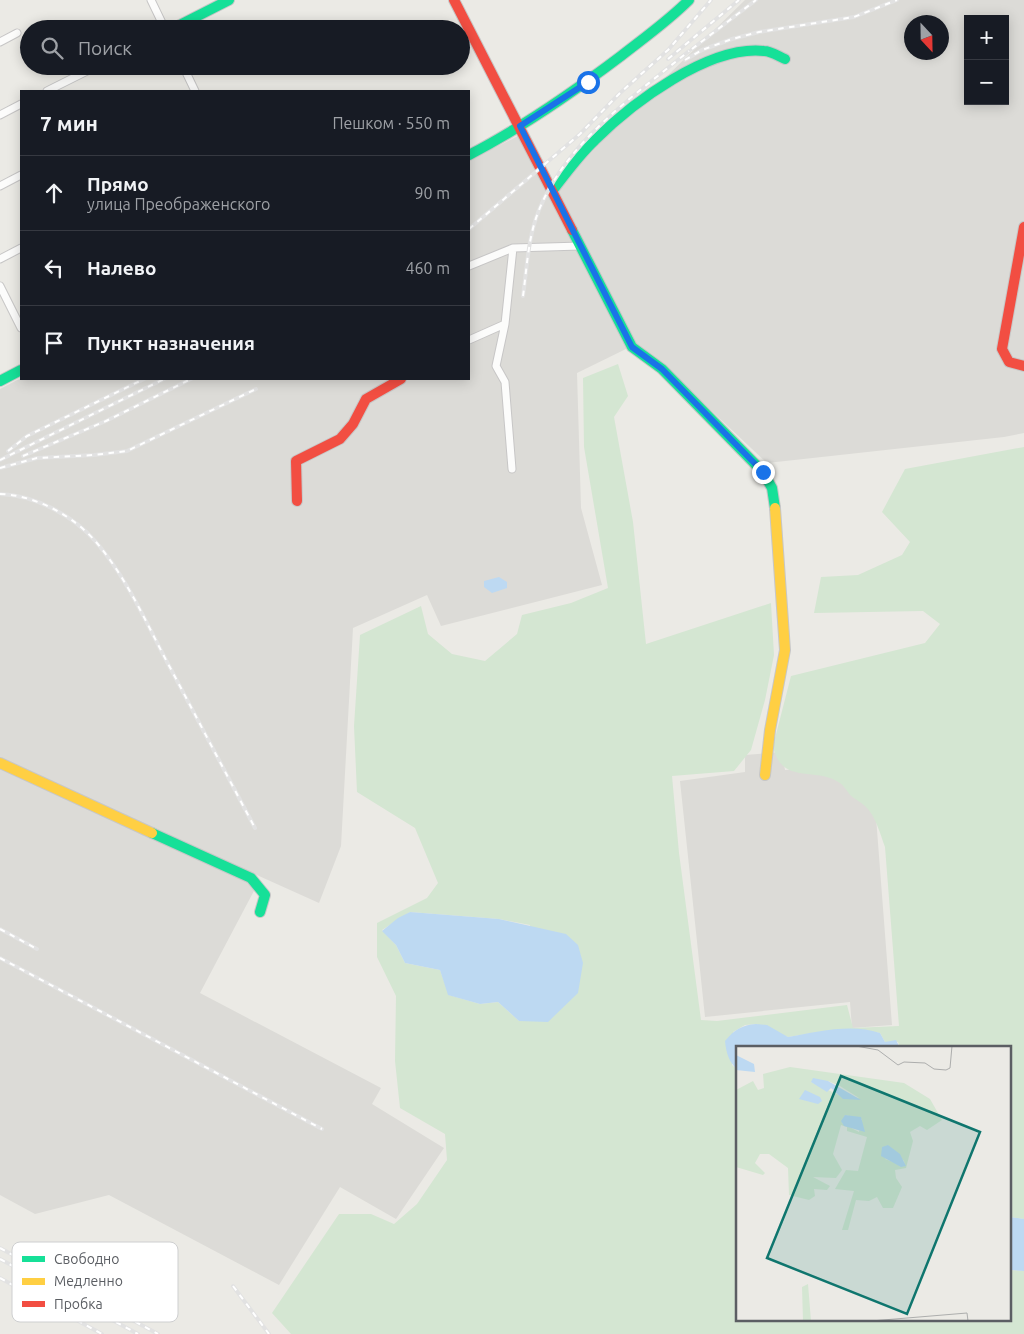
<!DOCTYPE html>
<html lang="ru">
<head>
<meta charset="utf-8">
<style>
  :root { --surface:#171b24; --page:#242831; --text:#f1f3f6; --muted:#9ea1a6; --line:#363941 }
  body { margin:0; font-family:Ubuntu,sans-serif; background:var(--page); color:var(--text) }
  .controls { position:absolute; right:15px; top:15px; display:grid; overflow:hidden; border-radius:0px; box-shadow:0 2px 12px #0003 }
  .controls button { width:45px; height:45px; display:grid; place-items:center; padding:0; border:0; border-bottom:1px solid var(--line); background:var(--surface); color:var(--text); font:25px sans-serif }
  .compass { position:absolute; left:904px; top:15px; width:45px; height:45px; border-radius:50%; background:var(--surface); box-shadow:0 2px 12px #0003; rotate:158deg }
  .stop { position:absolute; width:15px; height:15px; margin:-11px; border:4px solid #1a73e8; border-radius:50%; background:#fff }
  .stop.end { background:#1a73e8; border-color:#fff; box-shadow:0 1px 5px #0008 }
  .list { margin:0; padding:0; list-style:none }
  h2 { display:flex; justify-content:space-between; align-items:center; height:65px; margin:0; padding:0 20px; font-size:21px }
  h2 small { font-size:16px; font-weight:400; color:var(--muted) }
  .list li { display:grid; grid-template-columns:32px 1fr auto; gap:15px; align-items:center; box-sizing:border-box; height:75px; padding:0 20px; border-top:1px solid var(--line) }
  .list b { display:block; font-size:19px; white-space:nowrap }
  .list p { margin:0; font-size:16px; white-space:nowrap; color:var(--muted) }
  .list em { font-size:16px; font-style:normal; color:var(--muted) }
  .icon { flex:none; width:28px; height:28px; fill:none; stroke:currentColor; stroke-width:2; stroke-linecap:round; stroke-linejoin:round }
  .map { position:relative; flex:none; width:1024px; height:1334px; overflow:hidden }
  .search { position:absolute; background:var(--surface); box-shadow:0 2px 12px #0003; left:20px; top:20px; width:450px; height:55px; display:flex; align-items:center; gap:12px; box-sizing:border-box; padding:0 18px; border-radius:28px; color:var(--muted); font-size:19px }
  .panel { position:absolute; background:var(--surface); box-shadow:0 2px 12px #0003; left:20px; top:90px; width:450px; height:290px; border-radius:0px }
  .map>svg:first-child { display:block }
  .industrial { fill:#dcdbd7; fill-rule:evenodd }
  .green { fill:#d4e6d2; fill-rule:evenodd }
  .water { fill:#bdd9f2 }
  .lines { fill:none; stroke-linecap:round; stroke-linejoin:round }
  .street-casing { stroke:#c7c6c6; stroke-width:9 }
  .fast-casing { stroke:#c7c7c7; stroke-width:12 }
  .slow-casing { stroke:#c7c7c7; stroke-width:12 }
  .jam-casing { stroke:#c7c7c7; stroke-width:12 }
  .street { stroke:#fcfcfb; stroke-width:7 }
  .fast { stroke:#16e098; stroke-width:10 }
  .slow { stroke:#ffcf43; stroke-width:10 }
  .jam { stroke:#f24e42; stroke-width:10 }
  .rail-casing { stroke:#e2e2e2; stroke-width:4 }
  .rail { stroke:#fff; stroke-width:2; stroke-dasharray:5.5; stroke-linecap:butt }
  .route { stroke:#1a73e8; stroke-width:6 }
  .inset-road { fill:none; stroke:#adaead; stroke-width:1 }
  .view { fill:#0f766e; fill-opacity:0.15; stroke:#0f766e; stroke-width:2.5 }
  .inset-edge { fill:none; stroke:#5b5e63; stroke-width:2.5 }
  .key { fill:#fff; stroke:#cecfd0; stroke-width:1 }
  .key-label { font-size:14px; fill:#5b5e63 }
</style>
</head>
<body>
<div class="map">
<svg width="1024" height="1334" viewBox="0 0 1024 1334">
  <rect width="100%" height="100%" fill="#ebeae5"/>
  <path class="industrial" d="M745 0H1024V433L1004 437 767 463 665 367 635 344 557 189 621 121ZM968 19H1005V101H968ZM912 22H942V52H912Z
    M520 135 628 348 577 373 581 508 602 585 441 626 427 595 353 628 341 846 319 903 0 759V389L21 378 469 379V161Z
    M782 752 785 770 872 765 892 1025 852 1028 850 1002 705 1017 680 781 745 772V755Z
    M0 768 249 882 256 887 200 993 381 1088 372 1104 444 1148 396 1219 340 1187 279 1285 109 1195 35 1214 0 1195Z"/>
  <path class="green" d="M618 364 628 396 614 417 633 522 646 644 771 603 774 655 765 700 751 750 734 771 672 776 679 853 701 1020 717 1021 847 1005 853 1028 899 1026 885 847C880 834 876 816 865 806 861 802 854 799 850 795 847 791 844 786 840 783 816 766 781 786 773 746L791 676 925 643 940 624 923 611 814 613 821 577 858 575 902 555 910 542 882 512 905 469 1024 447V1219L1010 1217V1048H900L898 1042H885L880 1033 861 1030 826 1031 788 1037 756 1024 745 1025 733 1032 732 1065 738 1070V1320H1010V1270L1024 1271V1334H291L272 1313 339 1214H371L394 1224 417 1204 447 1160 445 1134 400 1108 395 1061 396 996 377 957V923L427 898 438 883 415 828 357 792 354 726 360 635 421 606 428 634 452 654 485 661 517 634 522 615 571 603 608 588 584 447 583 378ZM410 912 499 919 530 925 519 1021 498 1002 480 1004 449 995 440 970 405 963 396 945 382 930Z"/>
  <path class="water" d="M499 577 507 582V588L492 593 484 587V581Z
    M410 912 499 919 566 934 578 945 583 963 578 993 548 1022 519 1021 498 1002 480 1004 448 995 440 970 405 963 396 945 382 931 398 918Z
    M756 1024 767 1025 788 1037C817 1032 851 1023 880 1033L885 1042 896 1040 900 1048H738V1070C729 1063 726 1052 725 1041 734 1030 742 1025 756 1024Z
    M1010 1217 1024 1219V1271L1010 1270Z"/>
  <g class="lines">
    <defs>
      <path id="street" d="M151 0 165 29
        M0 42 17 33
        M183 66 195 91
        M47 91 97 66
        M0 115 21 104
        M0 186 21 175
        M0 259 21 248
        M469 266 513 248
        M0 286 21 328
        M505 324 496 366 505 382 512 469
        M469 340 505 324 513 248 581 246"/>
      <path id="fast" d="M172 29 229 0
        M469 155C523 127 572 93 621 56 644 38 668 21 689 0
        M553 190C566 173 579 155 595 140 632 103 709 45 764 51 771 51 778 56 785 59
        M572 230 632 347 662 369 763 472 772 488 775 508
        M0 381 21 370
        M152 833 251 878 265 895 260 912"/>
      <path id="slow" d="M0 763 152 833
        M765 775 770 730 785 650 775 508"/>
      <path id="jam" d="M454 0 572 230
        M1024 227 1002 349 1009 362 1024 366
        M297 501 296 461 340 439 353 424 366 399 401 379"/>
    </defs>
    <use href="#street" class="street-casing"/>
    <use href="#fast" class="fast-casing"/>
    <use href="#slow" class="slow-casing"/>
    <use href="#jam" class="jam-casing"/>
    <use href="#street" class="street"/>
    <use href="#fast" class="fast"/>
    <use href="#slow" class="slow"/>
    <use href="#jam" class="jam"/>
    <defs>
      <path id="rail" d="M692 49 756 0
        M668 59 739 0
        M685 60 702 50 732 39 759 32 854 17 897 0
        M469 229 580 134 620 93 668 50 711 0
        M523 296C527 267 528 237 539 210 567 141 634 96 689 51
        M8 451 27 436 144 379
        M23 456 106 421 191 379
        M0 460 164 379
        M0 468 37 458 94 455 127 451 256 389
        M0 494C35 495 74 516 96 542 126 577 145 620 166 660 196 716 225 772 255 828
        M0 929 37 949
        M0 958 322 1129
        M0 1248 158 1334
        M0 1259 138 1334
        M0 1278 102 1334
        M233 1286 269 1334"/>
    </defs>
    <use href="#rail" class="rail-casing"/>
    <use href="#rail" class="rail"/>
  </g>
  <g class="lines">
    <path class="route" d="M588 82 520 126 632 347 662 369 763 472"/>
  </g>
  <g transform="translate(736 1046)">
    <rect width="275" height="275" fill="#ebeae5"/>
    <path d="M54 21 168 37 194 53 206 74 191 84 184 80 174 86 177 95 170 122 159 124 160 132 166 141 157 162H147L141 151 133 155 120 154 112 184H106L118 145 99 143 110 124 122 125 131 91 111 85V81L105 79 97 108 106 124 100 132 77 131 94 140 91 144 78 143 79 150 73 154 53 149 52 122 33 108H24L19 117 29 127 27 129 0 121V44L17 35 22 44 28 42 27 28ZM92 35 104 40 123 52 103 49 75 36ZM109 69 126 73 123 86 106 77ZM158 104 168 115 169 120 149 113ZM72 238 75 275H67L66 241Z" fill="#d4e6d2" fill-rule="evenodd"/>
    <path d="M0 9 18 18 19 26 0 24ZM77 32 92 35 125 54 107 53 95 42 91 46 75 36ZM69 44 84 51 86 55 82 58 63 53ZM109 69 125 71 129 86 108 80 105 75ZM152 99 164 108 170 120 165 121 145 110 146 101Z" fill="#bdd9f2"/>
    <path class="inset-road" d="M120 0 142 4 162 19 168 16 189 17 198 23 210 24 214 22 216 0M135 275 231 267 232 275"/>
    <path class="view" d="M105 30 244 86 171 268 31 212Z"/>
    <rect width="275" height="275" class="inset-edge"/>
  </g>
  <rect x="12" y="1242" width="166" height="80" rx="8" class="key"/>
  <rect x="22" y="1256" width="23" height="6" fill="#16e098"/>
  <rect x="22" y="1278" width="23" height="7" fill="#ffcf43"/>
  <rect x="22" y="1301" width="23" height="6" fill="#f24e42"/>
  <g class="key-label">
    <text x="54" y="1264">Свободно</text>
    <text x="54" y="1286">Медленно</text>
    <text x="54" y="1309">Пробка</text>
  </g>
</svg>
<div class="controls">
<button>+</button>
<button>−</button>
</div>
<svg class="compass" viewBox="-18 -18 36 36"><path d="M0-13l5 13h-10z" fill="#e53935"/><path d="M0 13l5-13h-10z" fill="#9ea1a6"/></svg>
<div class="stop" style="left:588px;top:82px"></div>
<div class="stop end" style="left:763px;top:472px"></div>
<div class="search"><svg class="icon" aria-label="search" viewBox="0 0 24 24"><circle cx="10" cy="10" r="6"/><path d="M15 15l6 6"/></svg>Поиск</div>
<section class="panel">
<h2>7 мин<small>Пешком · 550 m</small></h2>
<ul class="list">
<li><svg class="icon" aria-label="ahead" viewBox="0 0 24 24"><path d="M12 20V5M6 11l6-6 6 6"/></svg><div><b>Прямо</b><p>улица Преображенского</p></div><em>90 m</em></li>
<li><svg class="icon" aria-label="left" viewBox="0 0 24 24"><path d="M17 20v-9H6M10 6l-5 5 5 5"/></svg><div><b>Налево</b></div><em>460 m</em></li>
<li><svg class="icon" aria-label="arrive" viewBox="0 0 24 24"><path d="M6 21V4h12l-3 4 3 4H6"/></svg><div><b>Пункт назначения</b></div></li>
</ul>
</section>
</div>
</body>
</html>
